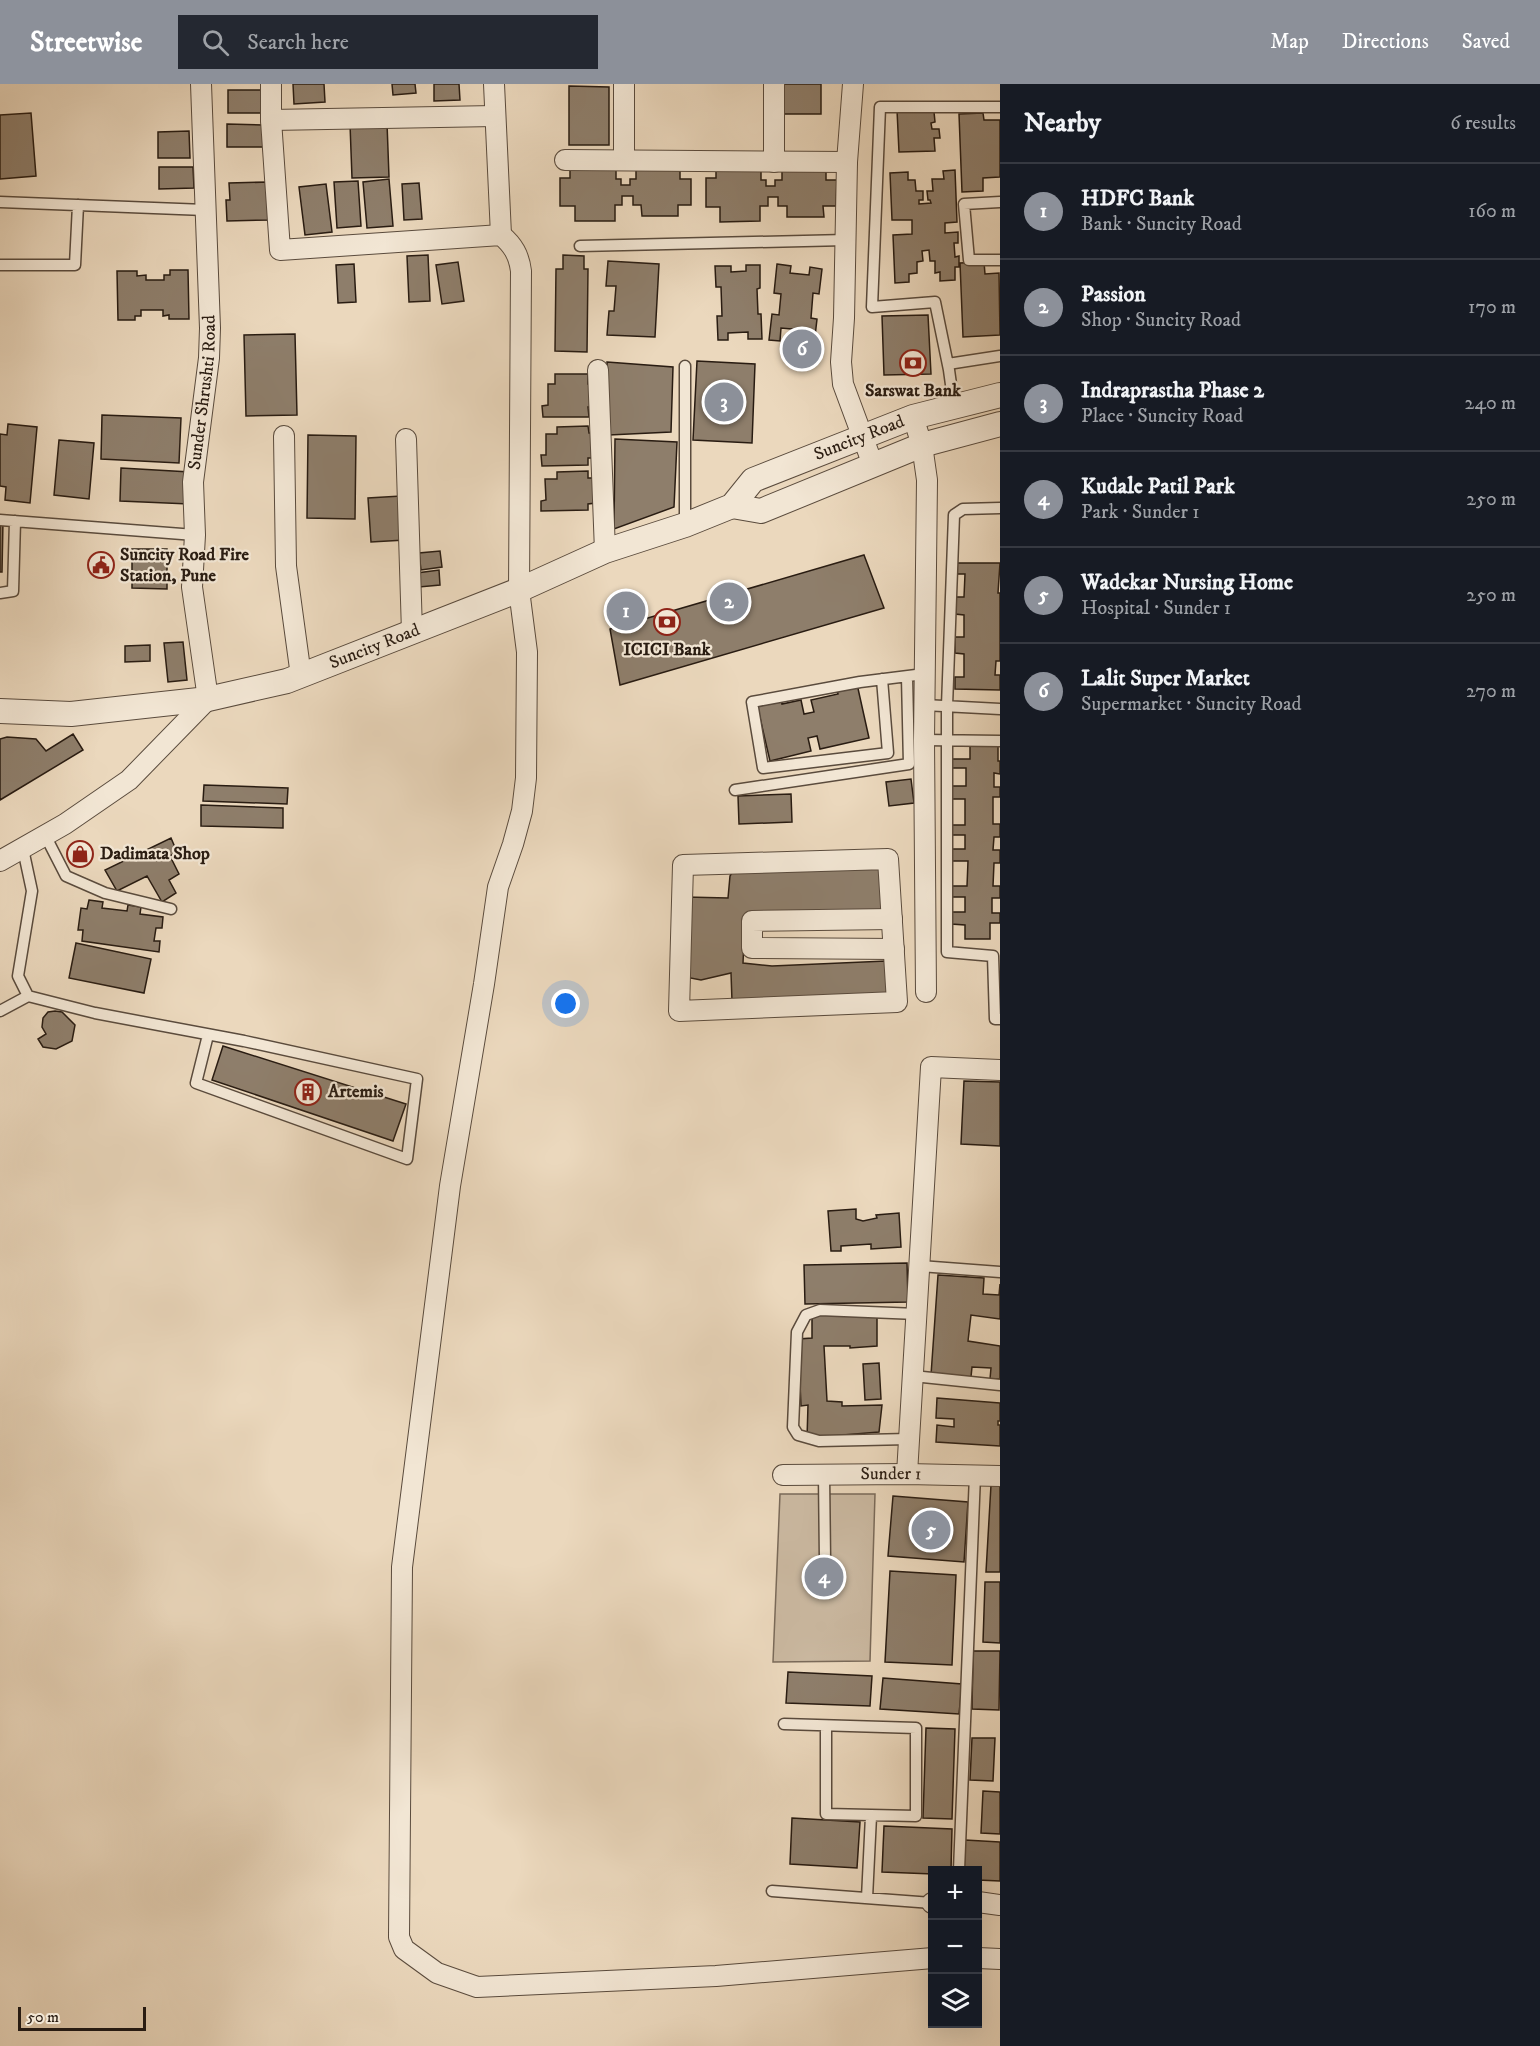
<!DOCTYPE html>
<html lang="en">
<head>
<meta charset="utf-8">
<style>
  :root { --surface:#171b24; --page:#242831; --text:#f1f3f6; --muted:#9ea1a6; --line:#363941; --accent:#8c9099 }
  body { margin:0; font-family:"IM FELL DW Pica",serif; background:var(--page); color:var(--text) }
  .controls { position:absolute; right:18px; bottom:18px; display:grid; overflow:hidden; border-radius:0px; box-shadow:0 6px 24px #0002 }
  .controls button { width:54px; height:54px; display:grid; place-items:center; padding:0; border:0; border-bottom:2px solid var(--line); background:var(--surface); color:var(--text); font:30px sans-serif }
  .scale { position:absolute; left:18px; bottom:15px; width:128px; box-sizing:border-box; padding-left:6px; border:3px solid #291c12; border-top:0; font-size:16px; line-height:21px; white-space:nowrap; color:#291c12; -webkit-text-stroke:4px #f2e6d4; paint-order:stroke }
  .you { position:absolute; left:566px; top:920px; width:21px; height:21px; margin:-15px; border:4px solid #fff; border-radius:50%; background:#1a73e8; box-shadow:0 0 0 9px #1a73e833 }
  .badge { display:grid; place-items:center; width:39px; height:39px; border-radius:50%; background:var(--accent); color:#fff; font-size:20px; font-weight:700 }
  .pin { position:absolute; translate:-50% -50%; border:3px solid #fff; box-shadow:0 2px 6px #0006 }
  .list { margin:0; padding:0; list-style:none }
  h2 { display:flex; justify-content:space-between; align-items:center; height:78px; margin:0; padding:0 24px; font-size:26px }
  h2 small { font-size:20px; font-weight:400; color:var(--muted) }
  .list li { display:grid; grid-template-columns:39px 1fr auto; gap:18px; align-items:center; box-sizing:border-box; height:96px; padding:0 24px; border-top:2px solid var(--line) }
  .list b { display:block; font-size:22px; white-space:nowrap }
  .list p { margin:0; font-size:20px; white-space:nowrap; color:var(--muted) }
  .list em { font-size:20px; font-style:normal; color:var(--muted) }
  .icon { flex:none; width:33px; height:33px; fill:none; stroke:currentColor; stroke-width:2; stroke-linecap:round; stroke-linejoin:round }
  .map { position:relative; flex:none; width:1000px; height:1962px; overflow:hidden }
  header { display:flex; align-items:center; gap:36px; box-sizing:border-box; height:84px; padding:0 30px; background:var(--accent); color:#fff }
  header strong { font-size:28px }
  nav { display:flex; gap:33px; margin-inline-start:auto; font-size:21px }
  .search { width:420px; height:54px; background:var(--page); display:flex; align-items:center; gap:15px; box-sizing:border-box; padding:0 21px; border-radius:0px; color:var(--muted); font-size:22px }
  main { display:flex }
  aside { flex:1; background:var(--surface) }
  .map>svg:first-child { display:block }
  .green { fill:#cab8a0; stroke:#7a6a59; stroke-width:1.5 }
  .building { fill:#8e7e6b; stroke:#291c12; stroke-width:1.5 }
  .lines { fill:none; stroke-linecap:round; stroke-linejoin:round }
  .service-casing { stroke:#5a4b3d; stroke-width:13 }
  .minor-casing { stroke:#5a4b3d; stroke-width:22 }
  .tertiary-casing { stroke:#5a4b3d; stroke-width:26 }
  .service { stroke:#f2e6d4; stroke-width:10 }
  .minor { stroke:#f2e6d4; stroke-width:20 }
  .tertiary { stroke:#f2e6d4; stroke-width:24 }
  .labels { text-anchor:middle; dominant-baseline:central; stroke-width:4.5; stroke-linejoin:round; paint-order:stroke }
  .poi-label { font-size:18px; font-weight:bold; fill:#291c12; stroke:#f2e6d4; text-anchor:start }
  .street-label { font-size:18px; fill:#291c12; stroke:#f2e6d4 }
</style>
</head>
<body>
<header>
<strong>Streetwise</strong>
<div class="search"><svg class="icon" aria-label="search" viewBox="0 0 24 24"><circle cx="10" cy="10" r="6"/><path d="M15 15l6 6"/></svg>Search here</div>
<nav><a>Map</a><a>Directions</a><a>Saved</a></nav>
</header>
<main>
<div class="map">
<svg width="1000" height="1962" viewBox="0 0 1000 1962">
  <rect width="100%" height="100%" fill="#ebd8bd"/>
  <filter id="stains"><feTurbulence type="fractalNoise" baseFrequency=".00333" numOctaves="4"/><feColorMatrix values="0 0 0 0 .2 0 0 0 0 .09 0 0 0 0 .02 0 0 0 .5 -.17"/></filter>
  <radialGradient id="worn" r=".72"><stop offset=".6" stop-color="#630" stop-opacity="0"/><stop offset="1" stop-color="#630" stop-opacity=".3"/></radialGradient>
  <path class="green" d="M780 1410H875L870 1577 773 1578Z"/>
  <path class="building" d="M293 0H324L325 18 294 20Z
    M392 0H415L416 9 393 11Z
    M434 0H459L460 16 434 17Z
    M780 0H821V30H780Z
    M569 2 609 3V61H569Z
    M228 6H261L262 29H228Z
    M897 26H929L934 28 935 38 931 39 932 45H939L940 54H934L935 67 899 68Z
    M31 29 36 92 0 95V31Z
    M983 29 984 36H1000V93L983 94V107L962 108 959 30Z
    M387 39 389 93 352 94 350 40Z
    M227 40 263 41V63H227Z
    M189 47 190 74H158V48Z
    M159 83H193L194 104 159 105Z
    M570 84H616V95H621V101H630V95H636V84H680V95H691V121H678V132H642L641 121H633V112H622V121H615V137H575V122H560V94H570Z
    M716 85H761V96H766V102H775V96H782V85H826V96H837L836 122H823L824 133H787V122H778V113H768V122H760V137L720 138V123H706V94H716Z
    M955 86 957 138 945 139V149L958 148V159H954L955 173 959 172V183H955V196L940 197V188L935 189V177H930L929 166 922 167 923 177 917 178V189L909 190V198L895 199 893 151 912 150V136H892L890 89 908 88V96H915L916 107H923V116H919V120L931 119 930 116H928L927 107H933L932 95H944L943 87Z
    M389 95 393 142 367 144 363 98Z
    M358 97 361 142 337 144 334 98Z
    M269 98 270 136 227 137 226 116H230L229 99Z
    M419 99 422 135 404 136 402 100Z
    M326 100 332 148 305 151 299 103Z
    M428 171 430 217 409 218 407 172Z
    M563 171 584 172V185H588L587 268 555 267 556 185H563Z
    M608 177 659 180 655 253 607 251 609 227H614L616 202H606Z
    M458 178 464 217 442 220 436 181Z
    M984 178 985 190 999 189 1000 251 963 253 960 179Z
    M354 180 356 218 338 219 336 181Z
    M777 180 791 182 790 189 809 191 810 183 822 185 819 210 813 209 811 234 817 235 814 261 801 260 803 246 781 244 780 257 769 256 772 230 779 231 781 210 774 209Z
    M746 181H760V204L757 205 758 230H761L762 255H748V248L728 249V256H718L717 232H722L721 203H716L715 182H731V188L746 187Z
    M170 186H188L189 235H169V231L163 232V226H141V232H135V236H118L117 187H137V192L146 191V196H164V191H170Z
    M928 231 931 290 884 291 882 232Z
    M295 250 297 331 246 332 244 251Z
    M697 277 755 280 752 359 693 356Z
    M607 278 673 283 671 348 609 351Z
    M555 290H588V300H594L595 323H588L589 333H543L542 322 548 321V300H555Z
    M102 331 181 334 179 379 101 375Z
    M8 340 37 343 30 419 5 416 6 403 0 402V350L7 351Z
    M588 342 589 349H595L596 374H588V381L542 382 541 371H546V350H557V343Z
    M308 351 356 352 355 435 307 434Z
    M615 355 677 358 674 423 614 445Z
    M59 356 94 359 89 415 54 411Z
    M121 384 190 388 189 420 120 417Z
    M588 387V394H595L596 419 588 420V426L541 427V417L546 416 545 395H557V388Z
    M401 412 405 456 371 458 368 414Z
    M0 437H3L2 488H0Z
    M132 465H167V505L132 504Z
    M440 467 442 483 421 486 419 469Z
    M864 471 884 524 620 601 610 545Z
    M956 479H1000L998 509H1000V577H996L995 591H1000V606L955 605V593H964V570L955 569V553H964V531L955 530V513H964L965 490H955Z
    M439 486 440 501 419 503 417 489Z
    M183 558 187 596 168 598 164 559Z
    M150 561V577L125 578V562Z
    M857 600 869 654 820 665 817 652 808 654 811 667 770 677 757 621 781 616 782 620 801 616 804 630 814 628 811 616 838 610 837 605Z
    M73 650 83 666 0 716V655L7 653 36 655 46 667Z
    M970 661H998V677H1000V690L994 689V703H1000V713H993V740H1000V753H994L993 766H1000V779H994L993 802H1000V814H992V829H1000V839H990V855H965V841L951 840V828H965V813H951V802H967L968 777H951L952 765H965V751H952V741H965V715H952V702H966V684H952V675H970Z
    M911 695 914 719 889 722 886 698Z
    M204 701 288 704 287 720 203 717Z
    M791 710 792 738 739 740 738 712Z
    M201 721 283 724V744L201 742Z
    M171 754 177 768 170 772 179 790 169 796 176 809 162 818 147 792 117 807 105 786Z
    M884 779 888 828 745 834 743 879 772 882 886 877 889 915 732 917 731 889 701 896 685 893 686 813 728 814 730 792 737 780Z
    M89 816 103 818 102 824 127 827 128 821 141 823 140 830 163 833 162 844H156L154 857H160L159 868 82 857 83 846H78L81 824 87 825Z
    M76 859 151 875 144 909 69 894Z
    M55 927 62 928 75 941 72 957 56 965 43 963 38 955 46 950 42 943 43 934 48 928Z
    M223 962 406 1020 393 1057 212 996Z
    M964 997 1000 998V1062L961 1060Z
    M856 1125V1135L863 1137 877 1134 876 1131 899 1129 901 1163 871 1165V1160L841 1162V1167H831L828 1127Z
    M907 1179 908 1218 805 1220 804 1181Z
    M938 1191 984 1194 983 1210 999 1211 1000 1200V1235L971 1231 968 1257 1000 1262V1295H990L991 1284 972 1283 971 1293 931 1291Z
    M812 1231 877 1232V1262L850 1264V1262H824L827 1317 842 1318V1322L882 1321 879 1348 807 1354 808 1321 801 1322 798 1255 812 1254Z
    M879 1279 881 1315 865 1316 863 1280Z
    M937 1314 1000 1319V1337H998V1341H1000V1362L936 1358 937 1341 954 1343V1335L936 1334Z
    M991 1401H1000V1488H986Z
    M893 1412 968 1418 964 1478 888 1472Z
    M890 1487 956 1491 952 1581 885 1578Z
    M985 1498H1000V1559L983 1558Z
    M973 1567H1000L999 1626 972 1625Z
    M788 1588 872 1592 870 1622 786 1619Z
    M883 1594 962 1600 959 1630 880 1625Z
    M926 1644 955 1645 952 1735 923 1734Z
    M972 1654H995L993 1697 970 1696Z
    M983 1707 1000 1708V1750L981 1749Z
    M792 1734 860 1738 857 1784 790 1780Z
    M884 1742 952 1745 951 1786H933V1790L882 1788Z
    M965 1756 1000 1758V1797L978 1796V1786H963Z"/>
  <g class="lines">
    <defs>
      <path id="service" d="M0 118 205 126
        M1000 118 964 120 969 176H1000
        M580 162 846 156
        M0 181H75L78 121
        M948 280 1000 272
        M685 282V441
        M954 322 949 286 935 218 872 223 880 23H1000
        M1000 424 963 425 954 431 947 622V868L993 872 995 935H1000
        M0 436 195 451
        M0 509 13 507 15 437
        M882 595 888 669 763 684 752 618 860 598 924 590
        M924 621 1000 625
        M924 656 1000 657
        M735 706 909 680 907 593
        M45 751 66 792 105 809 171 825
        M23 765 32 807 18 892 28 912 95 929 244 957 417 995 407 1075 196 999 208 951
        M0 927 28 912
        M920 1182 1000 1188
        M913 1292 1000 1301
        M909 1355 819 1357 798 1351 793 1343 797 1248 806 1231 820 1226 917 1230
        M824 1390 825 1477
        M784 1640 916 1644V1732L826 1730V1642
        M959 1786 975 1391
        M772 1807 932 1819
        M867 1814 871 1732"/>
      <g id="minor">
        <path d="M271 0V36L280 166 501 151C513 161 519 171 521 187L519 506 527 568 526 694 522 727 513 760 498 803 484 900 450 1102 402 1483 399 1853 404 1865 437 1889 477 1903 716 1892 933 1874"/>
        <path d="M494 0 501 151"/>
        <path d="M853 0 847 78 844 234 841 278 843 300 873 381"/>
        <path d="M271 36 495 32"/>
        <path d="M565 76 847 78"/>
        <path d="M624 76V0"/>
        <path d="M774 78V0"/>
        <path d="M598 286 605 467"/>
        <path d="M913 333 922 361 927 396 924 656 926 908"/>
        <path d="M284 352 286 482 301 592"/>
        <path d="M406 355 412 548"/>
        <path d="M888 775 897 918 679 927 683 781Z"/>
        <path id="s1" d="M0 777 65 740 129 696 208 615 192 503 195 451 193 398 209 274 210 244 201 0"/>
        <path d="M892 835 752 837V864L894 865"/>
        <path d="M907 1390 931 983 1000 986"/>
        <path id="s2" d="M783 1391 907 1390 1000 1392"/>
        <path d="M978 1818 1000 1821"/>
        <path d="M932 1819H933"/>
        <path d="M978 1874 1000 1875"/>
      </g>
      <g id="tertiary">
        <path d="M732 422 761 427 922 361 1000 340"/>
        <path id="s3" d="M0 627 71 630 208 615 287 597 519 506 605 467 685 441 732 422 753 396 913 333 1000 311"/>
      </g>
    </defs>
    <use href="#service" class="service-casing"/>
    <use href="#minor" class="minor-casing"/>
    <use href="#tertiary" class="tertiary-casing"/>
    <use href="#service" class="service"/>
    <use href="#minor" class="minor"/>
    <use href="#tertiary" class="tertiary"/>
  </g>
  <defs>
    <symbol id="bank-ring" viewBox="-11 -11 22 22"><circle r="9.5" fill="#f2e6d4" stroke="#8f2418" stroke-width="1.5"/><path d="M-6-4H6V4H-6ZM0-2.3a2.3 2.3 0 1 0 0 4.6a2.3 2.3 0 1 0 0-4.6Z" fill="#8f2418"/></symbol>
    <symbol id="civic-ring" viewBox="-11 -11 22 22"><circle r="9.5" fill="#f2e6d4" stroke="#8f2418" stroke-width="1.5"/><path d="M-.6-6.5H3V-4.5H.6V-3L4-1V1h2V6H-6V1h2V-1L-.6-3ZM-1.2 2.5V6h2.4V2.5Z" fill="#8f2418"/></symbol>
    <symbol id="shop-ring" viewBox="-11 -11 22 22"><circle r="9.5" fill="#f2e6d4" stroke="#8f2418" stroke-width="1.5"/><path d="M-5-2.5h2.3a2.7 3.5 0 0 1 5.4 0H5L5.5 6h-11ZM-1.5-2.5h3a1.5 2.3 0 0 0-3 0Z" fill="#8f2418"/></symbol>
    <symbol id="building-ring" viewBox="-11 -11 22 22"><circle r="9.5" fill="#f2e6d4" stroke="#8f2418" stroke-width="1.5"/><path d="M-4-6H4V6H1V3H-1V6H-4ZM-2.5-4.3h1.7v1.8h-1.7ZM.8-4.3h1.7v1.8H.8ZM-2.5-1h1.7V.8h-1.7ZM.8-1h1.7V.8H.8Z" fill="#8f2418"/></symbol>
  </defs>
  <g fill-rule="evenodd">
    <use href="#bank-ring" x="898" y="264" width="30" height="30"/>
    <use href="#civic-ring" x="86" y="466" width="30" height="30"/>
    <use href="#bank-ring" x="652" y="523" width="30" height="30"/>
    <use href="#shop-ring" x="65" y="755" width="30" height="30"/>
    <use href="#building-ring" x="293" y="993" width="30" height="30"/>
  </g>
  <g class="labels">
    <g class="poi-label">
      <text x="913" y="307" text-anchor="middle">Sarswat Bank</text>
      <text x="120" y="471">Suncity Road Fire<tspan x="120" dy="21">Station, Pune</tspan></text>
      <text x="667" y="566" text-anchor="middle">ICICI Bank</text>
      <text x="100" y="770">Dadimata Shop</text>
      <text x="328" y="1008">Artemis</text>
    </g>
    <g class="street-label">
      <text stroke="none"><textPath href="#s1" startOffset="574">Sunder Shrushti Road</textPath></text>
      <text stroke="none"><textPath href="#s3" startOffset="916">Suncity Road</textPath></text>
      <text stroke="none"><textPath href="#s3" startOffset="384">Suncity Road</textPath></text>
      <text stroke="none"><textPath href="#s2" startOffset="108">Sunder 1</textPath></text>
    </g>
  </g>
  <rect width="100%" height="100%" filter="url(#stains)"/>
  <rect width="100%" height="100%" fill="url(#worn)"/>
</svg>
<div class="controls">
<button>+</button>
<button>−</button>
<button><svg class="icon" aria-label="layers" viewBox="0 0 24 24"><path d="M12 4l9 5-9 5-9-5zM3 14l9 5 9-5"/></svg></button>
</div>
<div class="scale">50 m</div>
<div class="you"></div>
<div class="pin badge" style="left:626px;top:527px">1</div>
<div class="pin badge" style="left:729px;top:518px">2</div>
<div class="pin badge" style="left:724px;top:318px">3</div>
<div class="pin badge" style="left:824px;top:1493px">4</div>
<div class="pin badge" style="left:931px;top:1446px">5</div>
<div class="pin badge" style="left:802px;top:265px">6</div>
</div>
<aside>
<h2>Nearby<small>6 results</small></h2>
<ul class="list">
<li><span class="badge">1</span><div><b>HDFC Bank</b><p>Bank · Suncity Road</p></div><em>160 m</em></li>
<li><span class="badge">2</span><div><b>Passion</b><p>Shop · Suncity Road</p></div><em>170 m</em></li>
<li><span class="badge">3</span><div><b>Indraprastha Phase 2</b><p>Place · Suncity Road</p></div><em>240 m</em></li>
<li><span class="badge">4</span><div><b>Kudale Patil Park</b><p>Park · Sunder 1</p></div><em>250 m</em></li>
<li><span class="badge">5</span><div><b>Wadekar Nursing Home</b><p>Hospital · Sunder 1</p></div><em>250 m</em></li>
<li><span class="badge">6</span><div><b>Lalit Super Market</b><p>Supermarket · Suncity Road</p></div><em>270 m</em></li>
</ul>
</aside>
</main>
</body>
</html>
